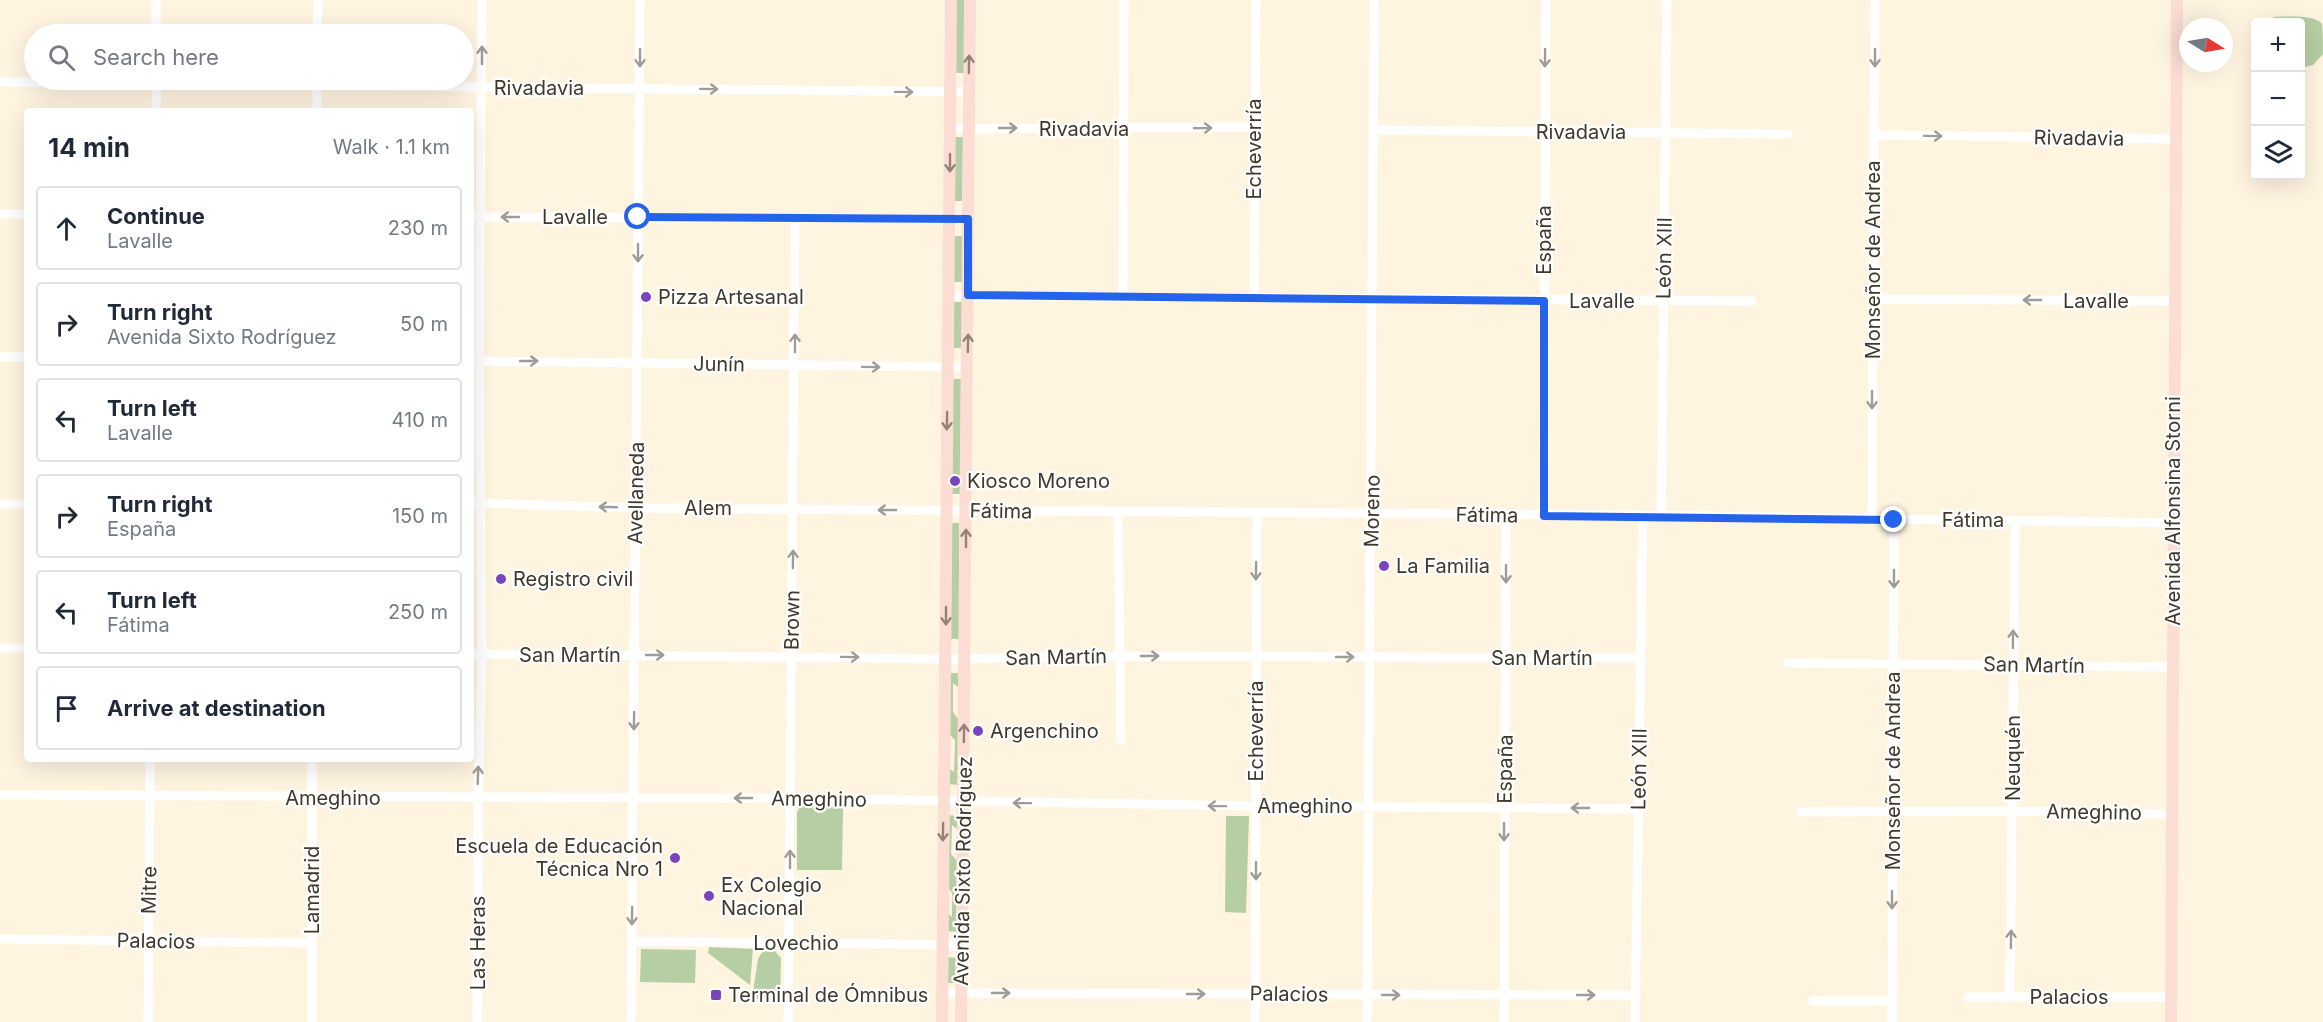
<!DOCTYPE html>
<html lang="en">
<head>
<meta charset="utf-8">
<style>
  :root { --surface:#fff; --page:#f6f6f7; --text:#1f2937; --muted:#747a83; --line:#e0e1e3 }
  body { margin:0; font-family:Inter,sans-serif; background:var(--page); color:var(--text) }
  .controls { position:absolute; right:18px; top:18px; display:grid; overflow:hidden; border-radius:6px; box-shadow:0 6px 24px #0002 }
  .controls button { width:54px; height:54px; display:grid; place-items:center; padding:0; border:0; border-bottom:2px solid var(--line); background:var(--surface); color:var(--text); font:30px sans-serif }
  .compass { position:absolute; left:2179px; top:18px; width:54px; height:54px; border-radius:50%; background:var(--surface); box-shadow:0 6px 24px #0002; rotate:101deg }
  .stop { position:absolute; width:18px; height:18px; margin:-14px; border:4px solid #2563eb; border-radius:50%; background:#fff }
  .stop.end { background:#2563eb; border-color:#fff; box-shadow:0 2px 6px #0008 }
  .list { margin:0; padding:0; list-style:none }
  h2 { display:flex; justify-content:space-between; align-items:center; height:78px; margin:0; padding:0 24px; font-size:26px }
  h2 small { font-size:20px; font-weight:400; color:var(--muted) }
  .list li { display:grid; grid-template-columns:39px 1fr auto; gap:18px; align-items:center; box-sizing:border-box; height:84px; margin:0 12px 12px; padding:0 12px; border:2px solid var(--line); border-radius:6px }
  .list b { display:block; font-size:22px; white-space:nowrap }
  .list p { margin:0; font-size:20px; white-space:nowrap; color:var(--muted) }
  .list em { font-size:20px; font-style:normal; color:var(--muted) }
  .icon { flex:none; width:33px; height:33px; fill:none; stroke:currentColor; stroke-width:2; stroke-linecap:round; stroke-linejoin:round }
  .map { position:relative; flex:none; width:2323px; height:1022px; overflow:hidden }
  .search { position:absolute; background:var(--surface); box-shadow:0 6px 24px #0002; left:24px; top:24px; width:450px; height:66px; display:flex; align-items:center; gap:15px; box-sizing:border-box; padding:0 21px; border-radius:33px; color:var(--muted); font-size:22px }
  .panel { position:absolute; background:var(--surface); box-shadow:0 6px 24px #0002; left:24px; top:108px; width:450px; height:654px; border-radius:6px }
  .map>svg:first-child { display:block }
  .green { fill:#b6cea3 }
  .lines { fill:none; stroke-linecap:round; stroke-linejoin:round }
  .street { stroke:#fff; stroke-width:9 }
  .secondary { stroke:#fbddd4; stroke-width:12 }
  .oneway { stroke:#9f9c95 }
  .oneway2 { stroke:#948277 }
  .route { stroke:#2563eb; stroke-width:8 }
  .poi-dot { fill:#7944bc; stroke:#fff; stroke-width:2 }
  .labels { text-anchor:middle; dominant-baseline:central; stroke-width:4.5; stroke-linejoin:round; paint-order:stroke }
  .street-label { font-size:20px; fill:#3f382b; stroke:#fff }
  .poi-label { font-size:20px; fill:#3f382b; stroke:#fff; text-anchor:start }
</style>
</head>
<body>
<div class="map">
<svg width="2323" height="1022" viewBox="0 0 2323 1022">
  <rect width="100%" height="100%" fill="#fff4e0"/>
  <path class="green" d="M955 0H965L964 73H954Z
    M2274 17C2285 17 2315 14 2322 24 2323 31 2323 46 2323 54L2313 65 2301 68 2300 22H2264Z
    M953 137H963L962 201H952Z
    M953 236H963L962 282H952Z
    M953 302H962V348H952Z
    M951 379H961L960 494H950Z
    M949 523H959V639H949Z
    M948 673H959V688L953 683V712L959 720 958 785 947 784V767L954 772 955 740 948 733Z
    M804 806 843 807 842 870H797V812L800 807Z
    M947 815 958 816V830L952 825 951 854 958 862 957 932 946 931V911L952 917V893L946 885Z
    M1226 816H1249L1246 913 1225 912Z
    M709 947 753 949 750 985 708 953Z
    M641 949 696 950 695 983 640 982Z
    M764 949 774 950 781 958 780 1002 752 998 758 959Z
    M946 957 957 958 956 983H945Z"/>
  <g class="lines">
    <path class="street" d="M156 0V34
      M317 34 318 0
      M0 82 969 92
      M156 111 157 80
      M317 111V80
      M950 129 1254 127
      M1374 130 1788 134
      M1874 135 2176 139
      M0 214H27
      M471 217 968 219
      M948 296 1752 301
      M1123 296 1124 0
      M1254 298 1256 0
      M1873 299 2175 301
      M0 357H27
      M471 361 967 367
      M471 503 636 508 1643 515 2173 523
      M0 504H27
      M1118 512 1121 740
      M1544 516 1546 0
      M1661 516 1667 0
      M1872 519 1875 0
      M0 648H27
      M471 654 946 659 1119 656 1640 658
      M1788 663 2172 667
      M0 795 791 798 1256 806 1638 809
      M1801 812 2013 811 2171 814
      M0 939 312 943
      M632 941 961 945
      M943 993 1636 995
      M1968 997H2171
      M2010 997 2015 520
      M1813 1001H1892
      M148 1022 150 759
      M312 1022V759
      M477 1022 478 798 482 655 479 361 482 0
      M631 1022 640 0
      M788 1022 795 219
      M1255 1022 1257 513
      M1367 1022 1374 0
      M1504 1022 1506 515
      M1635 1022 1643 515
      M1892 1022 1894 520"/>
    <path class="secondary" d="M942 1022 951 0
      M961 1022 970 0
      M2171 1022 2177 0"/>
  </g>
  <defs><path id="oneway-shaft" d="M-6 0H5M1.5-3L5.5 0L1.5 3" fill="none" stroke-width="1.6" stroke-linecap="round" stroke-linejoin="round" transform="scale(1.5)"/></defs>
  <g class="oneway">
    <use href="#oneway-shaft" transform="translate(482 55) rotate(-90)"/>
    <use href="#oneway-shaft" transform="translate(640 58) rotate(90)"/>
    <use href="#oneway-shaft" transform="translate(1545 58) rotate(91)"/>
    <use href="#oneway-shaft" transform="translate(1875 58) rotate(90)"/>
    <use href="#oneway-shaft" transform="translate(709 89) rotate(1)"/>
    <use href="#oneway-shaft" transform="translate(904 92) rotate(1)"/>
    <use href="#oneway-shaft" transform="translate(1008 128)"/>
    <use href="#oneway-shaft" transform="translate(1203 128) rotate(-1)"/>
    <use href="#oneway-shaft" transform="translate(1933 136) rotate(1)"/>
    <use href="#oneway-shaft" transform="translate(510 217) rotate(180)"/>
    <use href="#oneway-shaft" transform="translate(638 253) rotate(90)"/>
    <use href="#oneway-shaft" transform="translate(2032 300) rotate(-180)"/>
    <use href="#oneway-shaft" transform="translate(795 343) rotate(-90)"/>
    <use href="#oneway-shaft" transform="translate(529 361)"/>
    <use href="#oneway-shaft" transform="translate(871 367) rotate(1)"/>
    <use href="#oneway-shaft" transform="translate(1872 400) rotate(90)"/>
    <use href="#oneway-shaft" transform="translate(608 507) rotate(-178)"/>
    <use href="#oneway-shaft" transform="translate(887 510) rotate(-180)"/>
    <use href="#oneway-shaft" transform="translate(793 559) rotate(-89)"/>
    <use href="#oneway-shaft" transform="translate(1256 571) rotate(91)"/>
    <use href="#oneway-shaft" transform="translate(1506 574) rotate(90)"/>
    <use href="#oneway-shaft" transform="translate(1894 579) rotate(90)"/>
    <use href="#oneway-shaft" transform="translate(2013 639) rotate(-89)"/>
    <use href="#oneway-shaft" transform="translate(655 655)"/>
    <use href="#oneway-shaft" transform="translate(1150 656)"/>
    <use href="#oneway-shaft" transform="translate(850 657) rotate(1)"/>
    <use href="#oneway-shaft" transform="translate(1345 657)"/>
    <use href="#oneway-shaft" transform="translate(634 721) rotate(91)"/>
    <use href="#oneway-shaft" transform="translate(478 775) rotate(-88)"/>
    <use href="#oneway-shaft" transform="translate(743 798) rotate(-180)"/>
    <use href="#oneway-shaft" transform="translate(1022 803) rotate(-179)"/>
    <use href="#oneway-shaft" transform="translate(1217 806) rotate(-179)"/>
    <use href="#oneway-shaft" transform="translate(1580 808) rotate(-180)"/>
    <use href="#oneway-shaft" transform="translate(1504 832) rotate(90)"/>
    <use href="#oneway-shaft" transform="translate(790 859) rotate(-90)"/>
    <use href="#oneway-shaft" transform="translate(1256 871) rotate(90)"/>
    <use href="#oneway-shaft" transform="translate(1892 900) rotate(90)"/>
    <use href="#oneway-shaft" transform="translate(632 916) rotate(91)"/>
    <use href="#oneway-shaft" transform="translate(2011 939) rotate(-89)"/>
    <use href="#oneway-shaft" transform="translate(1001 993)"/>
    <use href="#oneway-shaft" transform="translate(1196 994)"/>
    <use href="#oneway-shaft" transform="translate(1391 995)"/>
    <use href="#oneway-shaft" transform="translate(1586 995)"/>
  </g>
  <g class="oneway2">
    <use href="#oneway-shaft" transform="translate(969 64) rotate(-89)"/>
    <use href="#oneway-shaft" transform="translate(950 163) rotate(90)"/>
    <use href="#oneway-shaft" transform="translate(968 343) rotate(-89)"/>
    <use href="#oneway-shaft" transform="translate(947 421) rotate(91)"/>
    <use href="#oneway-shaft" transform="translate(966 538) rotate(-90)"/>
    <use href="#oneway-shaft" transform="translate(946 616) rotate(90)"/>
    <use href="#oneway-shaft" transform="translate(964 733) rotate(-89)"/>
    <use href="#oneway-shaft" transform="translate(943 832) rotate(91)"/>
  </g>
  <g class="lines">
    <path class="route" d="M638 217 968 219V295L1544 301V516L1894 520"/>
  </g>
  <g class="poi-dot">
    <circle cx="646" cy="297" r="6"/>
    <circle cx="955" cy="481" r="6"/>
    <circle cx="1384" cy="566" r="6"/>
    <circle cx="501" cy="579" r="6"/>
    <circle cx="978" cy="731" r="6"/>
    <circle cx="675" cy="858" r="6"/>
    <circle cx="709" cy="896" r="6"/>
    <rect x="710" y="989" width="12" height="12" rx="3"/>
  </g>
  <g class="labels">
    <g class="street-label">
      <text x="539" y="88">Rivadavia</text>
      <text x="1084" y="129">Rivadavia</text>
      <text x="1581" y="132">Rivadavia</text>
      <text transform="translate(2079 138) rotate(1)">Rivadavia</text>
      <text transform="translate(1254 149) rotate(-90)">Echeverría</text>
      <text x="575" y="217">Lavalle</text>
      <text transform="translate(1544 240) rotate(-90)">España</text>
      <text transform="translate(1664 258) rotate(-89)">León XIII</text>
      <text transform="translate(1873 260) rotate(-90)">Monseñor de Andrea</text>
      <text x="1602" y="301">Lavalle</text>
      <text x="2096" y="301">Lavalle</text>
      <text transform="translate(719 364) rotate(1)">Junín</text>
      <text transform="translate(636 493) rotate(-89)">Avellaneda</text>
      <text x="708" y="508">Alem</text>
      <text transform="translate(1001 511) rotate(1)">Fátima</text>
      <text transform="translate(1372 511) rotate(-89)">Moreno</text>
      <text transform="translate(2173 511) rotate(-90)">Avenida Alfonsina Storni</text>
      <text transform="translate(1487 515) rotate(1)">Fátima</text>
      <text x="1973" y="520">Fátima</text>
      <text transform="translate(792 620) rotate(-89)">Brown</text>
      <text x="570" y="655">San Martín</text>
      <text transform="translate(1056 657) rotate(-1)">San Martín</text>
      <text x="1542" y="658">San Martín</text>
      <text transform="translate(2034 665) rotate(1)">San Martín</text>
      <text transform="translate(1256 731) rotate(-90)">Echeverría</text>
      <text transform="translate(2013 758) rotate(-90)">Neuquén</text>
      <text transform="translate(1505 769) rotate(-89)">España</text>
      <text transform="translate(1639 769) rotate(-89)">León XIII</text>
      <text transform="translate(1893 771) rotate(-90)">Monseñor de Andrea</text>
      <text x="333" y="798">Ameghino</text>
      <text transform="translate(819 799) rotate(1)">Ameghino</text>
      <text x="1305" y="806">Ameghino</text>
      <text transform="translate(2094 812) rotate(1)">Ameghino</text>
      <text transform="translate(963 871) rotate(-89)">Avenida Sixto Rodríguez</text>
      <text transform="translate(149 890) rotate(-89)">Mitre</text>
      <text transform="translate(312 890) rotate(-90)">Lamadrid</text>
      <text transform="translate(156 941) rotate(1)">Palacios</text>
      <text transform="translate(478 943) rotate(-90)">Las Heras</text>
      <text x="796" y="943">Lovechio</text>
      <text transform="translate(1289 994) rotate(1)">Palacios</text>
      <text x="2069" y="997">Palacios</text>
    </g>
    <g class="poi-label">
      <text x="658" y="297">Pizza Artesanal</text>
      <text x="967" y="481">Kiosco Moreno</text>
      <text x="1396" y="566">La Familia</text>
      <text x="513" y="579">Registro civil</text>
      <text x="990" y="731">Argenchino</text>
      <text x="663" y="846" text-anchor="end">Escuela de Educación<tspan x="663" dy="23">Técnica Nro 1</tspan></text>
      <text x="721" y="885">Ex Colegio<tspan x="721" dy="23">Nacional</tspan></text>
      <text x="728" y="995">Terminal de Ómnibus</text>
    </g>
  </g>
</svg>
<div class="controls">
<button>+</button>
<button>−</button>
<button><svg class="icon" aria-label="layers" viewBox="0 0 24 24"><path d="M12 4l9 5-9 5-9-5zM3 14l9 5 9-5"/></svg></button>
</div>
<svg class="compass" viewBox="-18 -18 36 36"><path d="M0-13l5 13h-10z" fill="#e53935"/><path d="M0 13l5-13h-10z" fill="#747a83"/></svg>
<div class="stop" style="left:638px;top:217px"></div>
<div class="stop end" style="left:1894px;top:520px"></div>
<div class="search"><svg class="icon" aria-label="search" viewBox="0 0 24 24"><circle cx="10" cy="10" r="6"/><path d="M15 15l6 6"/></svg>Search here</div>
<section class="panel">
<h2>14 min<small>Walk · 1.1 km</small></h2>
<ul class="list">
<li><svg class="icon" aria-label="ahead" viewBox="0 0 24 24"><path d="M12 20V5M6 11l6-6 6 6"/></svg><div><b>Continue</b><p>Lavalle</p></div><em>230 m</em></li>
<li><svg class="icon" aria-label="right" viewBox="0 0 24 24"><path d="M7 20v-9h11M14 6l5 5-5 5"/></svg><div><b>Turn right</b><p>Avenida Sixto Rodríguez</p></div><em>50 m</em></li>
<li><svg class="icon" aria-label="left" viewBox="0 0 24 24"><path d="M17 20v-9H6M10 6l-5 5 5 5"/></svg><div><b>Turn left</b><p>Lavalle</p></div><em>410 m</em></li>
<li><svg class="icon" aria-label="right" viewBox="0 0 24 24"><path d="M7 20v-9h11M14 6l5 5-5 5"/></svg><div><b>Turn right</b><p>España</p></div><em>150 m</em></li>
<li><svg class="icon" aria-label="left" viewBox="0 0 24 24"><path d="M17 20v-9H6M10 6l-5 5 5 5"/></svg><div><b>Turn left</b><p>Fátima</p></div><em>250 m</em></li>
<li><svg class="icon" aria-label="arrive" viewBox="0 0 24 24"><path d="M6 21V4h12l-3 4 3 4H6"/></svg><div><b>Arrive at destination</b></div></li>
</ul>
</section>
</div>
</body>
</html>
